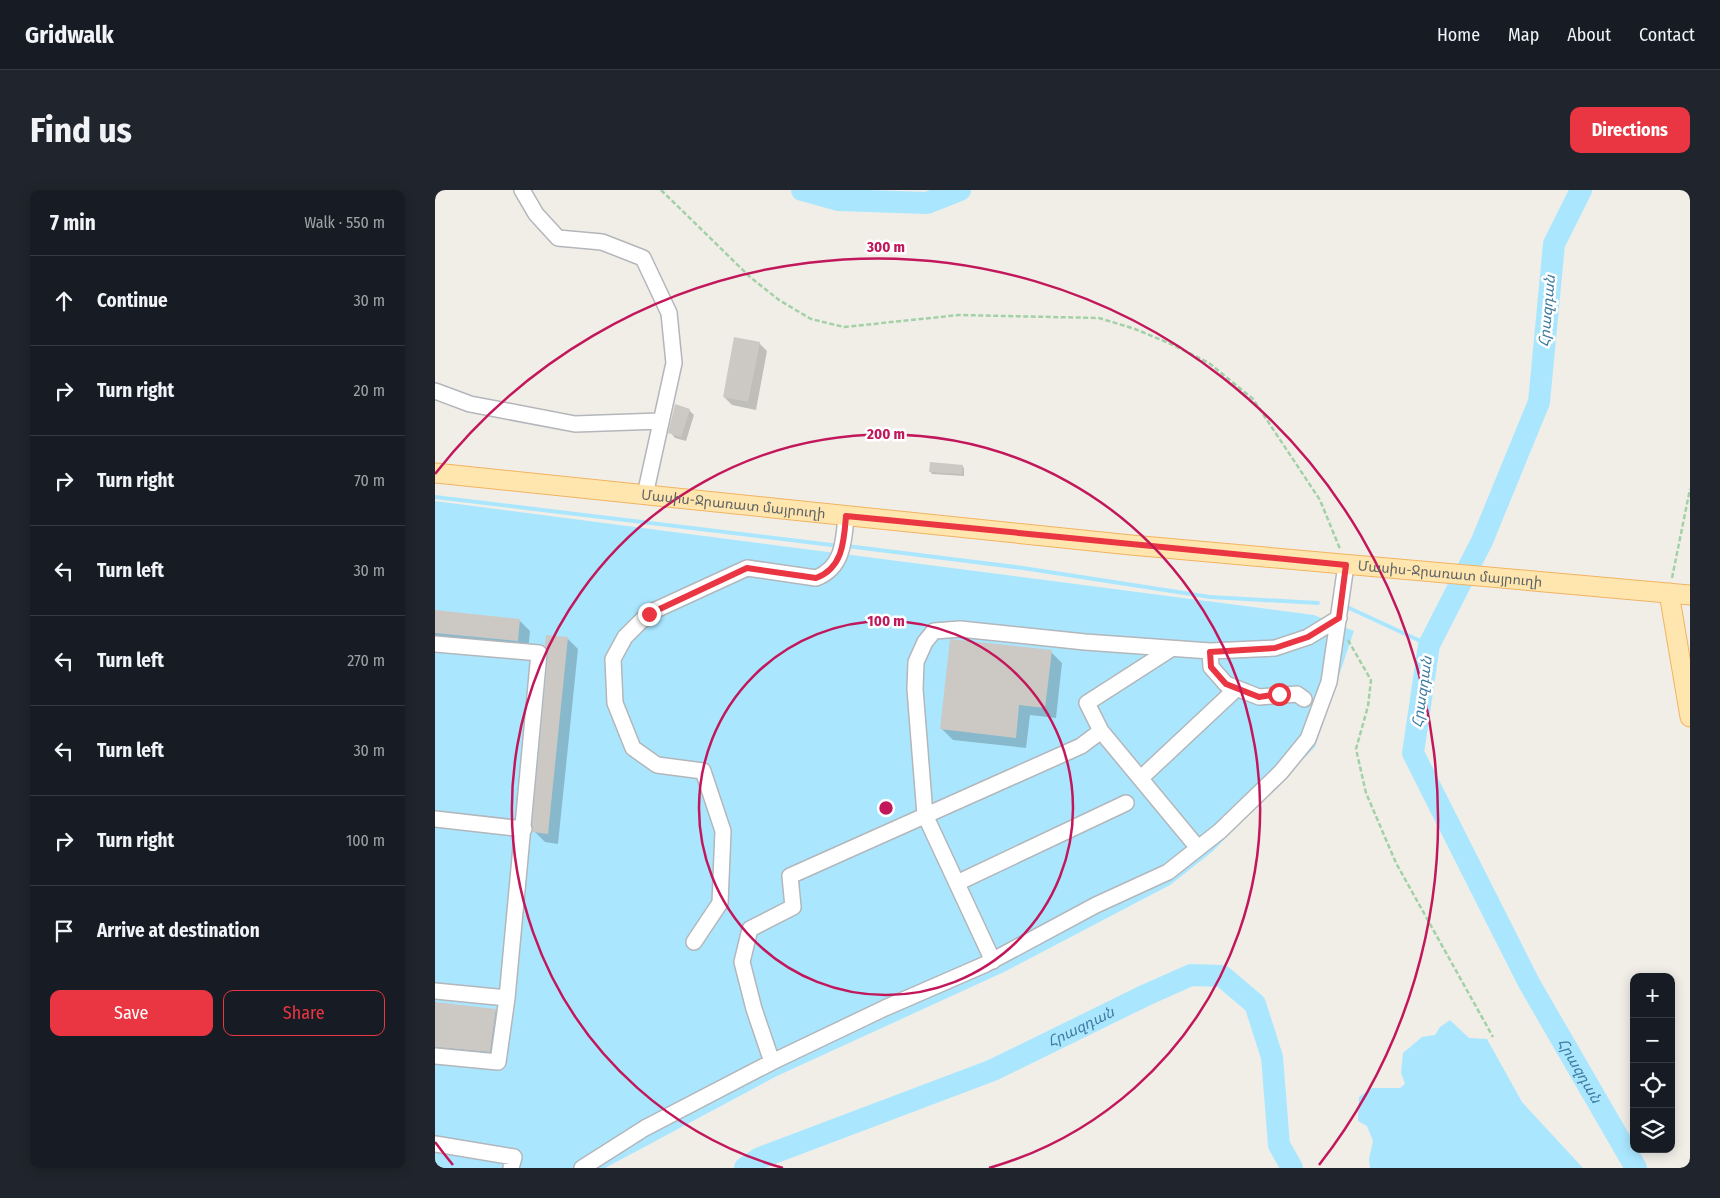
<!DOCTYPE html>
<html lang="en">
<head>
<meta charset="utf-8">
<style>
  :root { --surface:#171b24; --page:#20242c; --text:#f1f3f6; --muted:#9ea1a6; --line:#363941; --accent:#ea3542 }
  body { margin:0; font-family:"Fira Sans Condensed","Noto Sans Armenian",sans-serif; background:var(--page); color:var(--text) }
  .controls { position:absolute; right:15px; bottom:15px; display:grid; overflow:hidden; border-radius:10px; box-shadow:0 2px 12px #0003 }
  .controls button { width:45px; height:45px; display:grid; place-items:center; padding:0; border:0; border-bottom:1px solid var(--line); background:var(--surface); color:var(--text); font:25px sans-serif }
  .stop { position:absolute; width:15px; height:15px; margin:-11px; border:4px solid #ea3542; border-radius:50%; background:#fff }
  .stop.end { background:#ea3542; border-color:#fff; box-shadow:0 1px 5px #0008 }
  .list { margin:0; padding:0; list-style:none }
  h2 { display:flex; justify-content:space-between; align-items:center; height:65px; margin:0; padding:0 20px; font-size:21px }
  h2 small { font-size:16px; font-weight:400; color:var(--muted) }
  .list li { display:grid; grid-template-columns:32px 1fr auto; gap:15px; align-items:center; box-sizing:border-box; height:90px; padding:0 20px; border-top:1px solid var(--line) }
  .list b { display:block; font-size:19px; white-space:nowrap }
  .list em { font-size:16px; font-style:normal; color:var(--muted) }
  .actions { display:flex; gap:10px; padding:15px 20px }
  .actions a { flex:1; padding:11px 0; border:1px solid var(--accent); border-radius:10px; text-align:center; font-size:18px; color:var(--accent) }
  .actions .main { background:var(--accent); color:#fff }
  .icon { flex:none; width:28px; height:28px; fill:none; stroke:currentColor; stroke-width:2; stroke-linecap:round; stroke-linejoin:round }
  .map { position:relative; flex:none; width:1255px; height:978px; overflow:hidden; border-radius:10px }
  header { display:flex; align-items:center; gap:30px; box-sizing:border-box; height:70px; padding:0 25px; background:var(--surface); border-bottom:1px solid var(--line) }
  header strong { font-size:24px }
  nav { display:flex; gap:28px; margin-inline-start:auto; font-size:18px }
  .intro { display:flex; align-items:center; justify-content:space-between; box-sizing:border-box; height:120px; padding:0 30px }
  h1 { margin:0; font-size:35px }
  .button { padding:12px 22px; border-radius:10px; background:var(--accent); color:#fff; font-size:18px; font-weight:700 }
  main { display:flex; gap:30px; padding:0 30px }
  aside { flex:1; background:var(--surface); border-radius:10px; box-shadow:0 2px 12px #0003 }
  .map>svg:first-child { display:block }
  .water { fill:#aae7ff }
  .shadow { fill:#0003 }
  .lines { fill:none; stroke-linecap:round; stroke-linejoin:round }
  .stream { stroke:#aae7ff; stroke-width:4 }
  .river { stroke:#aae7ff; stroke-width:22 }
  .building { fill:#ccc9c5 }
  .minor-casing { stroke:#b3b6ba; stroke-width:18 }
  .major-casing { stroke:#f2b360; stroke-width:21 }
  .path { stroke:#a2d1a7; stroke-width:2.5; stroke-dasharray:5 2.5; stroke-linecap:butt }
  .minor { stroke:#fff; stroke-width:15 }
  .major { stroke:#ffe6af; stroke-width:19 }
  .route { stroke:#ea3542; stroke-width:6 }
  .ring { fill:none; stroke:#c2185b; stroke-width:2.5 }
  .labels { text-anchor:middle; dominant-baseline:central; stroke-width:5; stroke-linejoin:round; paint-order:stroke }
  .street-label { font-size:14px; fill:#5f6468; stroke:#fff }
  .water-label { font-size:15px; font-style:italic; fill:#3f7da1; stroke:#fff }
  .centre { fill:#c2185b; stroke:#fff; stroke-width:2.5 }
  .ring-label { font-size:15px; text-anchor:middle; font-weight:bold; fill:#c2185b; stroke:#fff; stroke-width:5; stroke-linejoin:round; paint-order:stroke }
</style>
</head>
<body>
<header>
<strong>Gridwalk</strong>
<nav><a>Home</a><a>Map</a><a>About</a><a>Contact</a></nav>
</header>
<div class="intro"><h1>Find us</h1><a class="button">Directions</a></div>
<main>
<aside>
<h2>7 min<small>Walk · 550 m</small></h2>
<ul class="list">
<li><svg class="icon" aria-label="ahead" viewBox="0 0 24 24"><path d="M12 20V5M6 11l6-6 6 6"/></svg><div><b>Continue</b></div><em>30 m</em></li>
<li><svg class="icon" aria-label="right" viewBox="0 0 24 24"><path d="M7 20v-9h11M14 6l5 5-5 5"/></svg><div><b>Turn right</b></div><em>20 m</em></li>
<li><svg class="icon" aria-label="right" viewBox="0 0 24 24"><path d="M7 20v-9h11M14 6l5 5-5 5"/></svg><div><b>Turn right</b></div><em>70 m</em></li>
<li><svg class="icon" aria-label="left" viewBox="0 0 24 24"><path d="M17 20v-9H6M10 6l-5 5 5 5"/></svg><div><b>Turn left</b></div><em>30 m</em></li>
<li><svg class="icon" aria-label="left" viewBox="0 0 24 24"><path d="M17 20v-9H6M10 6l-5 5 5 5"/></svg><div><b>Turn left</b></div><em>270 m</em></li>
<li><svg class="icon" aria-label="left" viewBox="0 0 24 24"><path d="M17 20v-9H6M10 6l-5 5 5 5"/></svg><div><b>Turn left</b></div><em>30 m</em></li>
<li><svg class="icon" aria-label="right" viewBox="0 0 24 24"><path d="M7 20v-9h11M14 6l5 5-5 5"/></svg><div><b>Turn right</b></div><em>100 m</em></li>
<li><svg class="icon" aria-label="arrive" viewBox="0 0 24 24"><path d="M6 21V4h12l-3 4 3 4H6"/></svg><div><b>Arrive at destination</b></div></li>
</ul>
<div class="actions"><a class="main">Save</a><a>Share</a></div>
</aside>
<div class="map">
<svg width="1255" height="978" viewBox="0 0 1255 978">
  <rect width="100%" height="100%" fill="#f1eee8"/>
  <path class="water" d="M0 311 879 425 919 441 880 557 777 662 735 695 569 782 342 886 170 978H0Z
    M1015 830 1034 848 1052 849 1087 912 1148 978H935L934 969 938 951 932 936 923 931 924 907 937 898H965L970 894 966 883 968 863 987 847 1000 845 1005 837Z"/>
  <path class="shadow" d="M324 153 332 161 321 220 297 215 289 207Z
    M254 220 259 225 251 251 240 248 235 242Z
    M527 276 529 278V286L497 284 495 281Z
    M0 421 84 430 95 441 93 461 0 452Z
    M132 448 143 459 123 654 110 652 99 641 115 464Z
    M616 462 627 473 621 528 595 525 591 558 518 550 507 539Z
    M0 813 60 820 71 831 66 872H0Z"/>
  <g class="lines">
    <path class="stream" d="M0 307 405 356
      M412 356 588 378 775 407 883 413
      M912 417 994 455"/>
    <g class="river">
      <path d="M367 0 403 10 492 13 525 0"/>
      <path id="s1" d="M1146 0 1119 54 1104 212 1047 351 994 455 978 563 1094 793 1201 978"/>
      <path id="s2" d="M310 978 325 968 558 880 711 805 756 785 787 786 820 814 837 867 844 955 857 978"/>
    </g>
  </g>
  <path class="building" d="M299 147 325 152 313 212 288 207Z
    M240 214 255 219 246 247 233 243Z
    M495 272 528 275 527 284 494 282Z
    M0 420 85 429 83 451 0 443Z
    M111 445 133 447 113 644 98 642 97 635 113 464 110 456Z
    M515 449 617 460 610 518 584 515 581 548 505 539Z
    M0 812 61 819 55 862 0 857Z"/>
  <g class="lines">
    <defs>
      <path id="minor" d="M87 0 101 24 123 48 167 52 208 68 234 123 239 173 210 305
        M0 201 35 214 140 234 225 231
        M0 454 104 463 72 808 63 872 0 866
        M736 459 652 513 666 541 763 658
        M775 461 776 477 791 494 824 507 862 504 869 509
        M706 588 801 499
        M0 629 89 639
        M522 693 691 613
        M259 752 285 713 288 641 268 581 222 575 198 558 180 513 178 469 190 447 214 423 312 378 381 388C408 378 409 351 411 326
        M558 771 490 625 480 499 481 472 490 452 499 441 525 439 650 452 775 461 840 458 873 447 904 428
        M0 801 72 808
        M337 872 319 819 307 772 315 739 358 717 355 686 646 556 666 541
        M0 954 79 967 76 978
        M147 978 210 938 337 872 450 818 551 774 661 715 733 682 785 641 846 582 873 549 894 492 911 375"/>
      <g id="major">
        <path id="s3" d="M0 283 696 355 1255 405"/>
        <path d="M1234 403 1255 527"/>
      </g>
    </defs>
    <use href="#minor" class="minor-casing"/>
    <use href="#major" class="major-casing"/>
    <path class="path" d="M226 0 315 87 344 110 376 129 409 137 524 125 664 128 700 139 736 154 774 173 818 209 885 310 905 359
      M1237 388 1255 299
      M913 450 936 490 933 516 921 559 931 603 961 673 1058 847"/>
    <use href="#minor" class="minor"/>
    <use href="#major" class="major"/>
  </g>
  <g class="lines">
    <path class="route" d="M214 424 312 378 381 388C408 378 409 351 411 326L911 375 904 428 873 447 840 458 775 462 776 477 791 494 824 507 844 504"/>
  </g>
  <g class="ring">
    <circle cx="451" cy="618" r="187"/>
    <path d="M348 978A374 374 0 1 1 554 978"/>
    <path d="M18 975A561 561 0 0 1 0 952M0 284A561 561 0 1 1 884 975"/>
  </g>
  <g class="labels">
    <g class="street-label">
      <text stroke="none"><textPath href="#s3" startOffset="300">Մասիս-Ջրառատ մայրուղի</textPath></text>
      <text stroke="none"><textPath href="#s3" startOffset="1020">Մասիս-Ջրառատ մայրուղի</textPath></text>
    </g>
    <g class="water-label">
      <text transform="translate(1112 121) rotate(-85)">Հրազդան</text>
      <text transform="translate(987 502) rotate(-82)">Հրազդան</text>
      <text stroke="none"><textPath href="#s2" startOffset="365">Հրազդան</textPath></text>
      <text stroke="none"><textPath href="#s1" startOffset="954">Հրազդան</textPath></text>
    </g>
  </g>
  <circle cx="451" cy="618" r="8" class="centre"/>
  <g class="ring-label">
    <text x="451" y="62">300 m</text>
    <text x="451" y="249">200 m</text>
    <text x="451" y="436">100 m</text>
  </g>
</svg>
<div class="controls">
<button>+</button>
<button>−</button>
<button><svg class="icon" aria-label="locate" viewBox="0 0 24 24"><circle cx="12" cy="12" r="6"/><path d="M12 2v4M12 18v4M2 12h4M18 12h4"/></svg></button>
<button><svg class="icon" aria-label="layers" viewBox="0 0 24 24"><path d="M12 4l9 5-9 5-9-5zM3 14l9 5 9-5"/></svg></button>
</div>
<div class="stop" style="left:844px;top:504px"></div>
<div class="stop end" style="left:214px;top:424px"></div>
</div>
</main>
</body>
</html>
